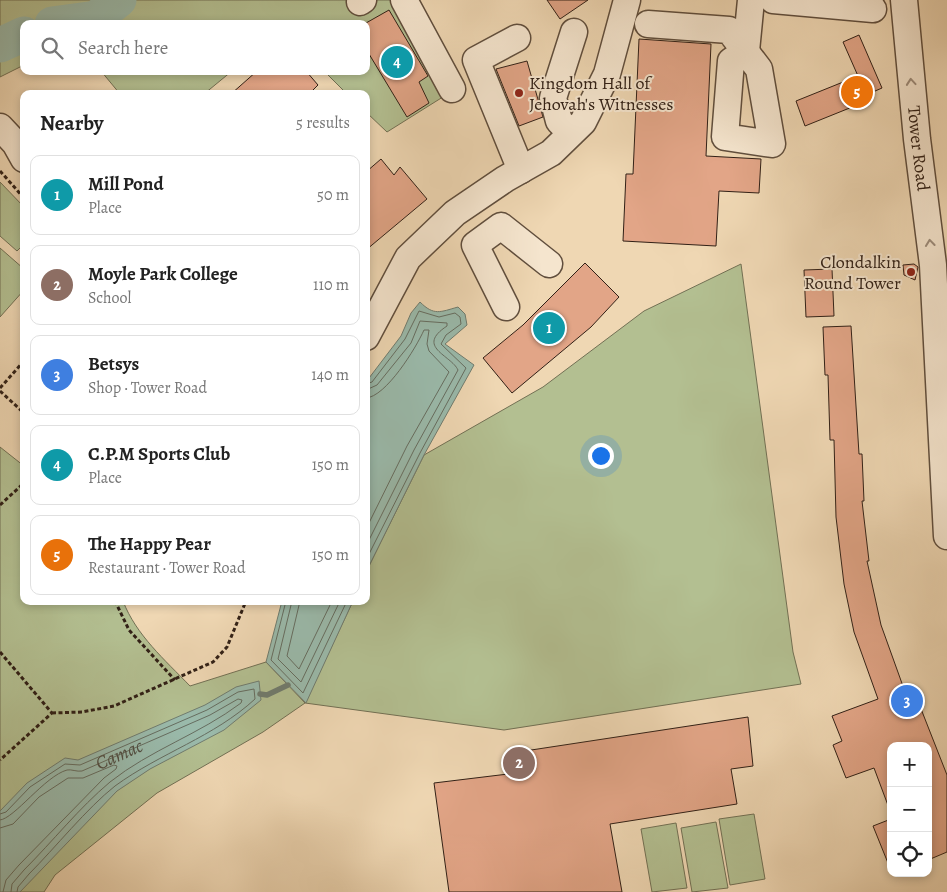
<!DOCTYPE html>
<html lang="en">
<head>
<meta charset="utf-8">
<style>
  :root { --surface:#fff; --page:#f2f2f2; --text:#222; --muted:#767676; --line:#e0e0e0; --accent:#8f2418 }
  body { margin:0; font-family:Alegreya,serif; background:var(--page); color:var(--text) }
  .controls { position:absolute; right:15px; bottom:15px; display:grid; overflow:hidden; border-radius:10px; box-shadow:0 2px 8px #0003 }
  .controls button { width:45px; height:45px; display:grid; place-items:center; padding:0; border:0; border-bottom:1px solid var(--line); background:var(--surface); color:var(--text); font:25px sans-serif }
  .you { position:absolute; left:600px; top:455px; width:18px; height:18px; margin:-12px; border:4px solid #fff; border-radius:50%; background:#1a73e8; box-shadow:0 0 0 8px #1a73e833 }
  .badge { display:grid; place-items:center; width:32px; height:32px; border-radius:50%; background:var(--accent); color:#fff; font-size:16px; font-weight:700 }
  .pin { position:absolute; translate:-50% -50%; border:2px solid #fff; box-shadow:0 1px 5px #0006 }
  .list { margin:0; padding:0; list-style:none }
  h2 { display:flex; justify-content:space-between; align-items:center; height:65px; margin:0; padding:0 20px; font-size:21px }
  h2 small { font-size:16px; font-weight:400; color:var(--muted) }
  .list li { display:grid; grid-template-columns:32px 1fr auto; gap:15px; align-items:center; box-sizing:border-box; height:80px; margin:0 10px 10px; padding:0 10px; border:1px solid var(--line); border-radius:10px }
  .list b { display:block; font-size:19px; white-space:nowrap }
  .list p { margin:0; font-size:16px; white-space:nowrap; color:var(--muted) }
  .list em { font-size:16px; font-style:normal; color:var(--muted) }
  .icon { flex:none; width:28px; height:28px; fill:none; stroke:currentColor; stroke-width:2; stroke-linecap:round; stroke-linejoin:round }
  .map { position:relative; flex:none; width:947px; height:892px; overflow:hidden }
  .search { position:absolute; background:var(--surface); box-shadow:0 2px 8px #0003; left:20px; top:20px; width:350px; height:55px; display:flex; align-items:center; gap:12px; box-sizing:border-box; padding:0 18px; border-radius:10px; color:var(--muted); font-size:19px }
  .panel { position:absolute; background:var(--surface); box-shadow:0 2px 8px #0003; left:20px; top:90px; width:350px; height:515px; border-radius:10px }
  .map>svg:first-child { display:block }
  .green { fill:#b3bf91; stroke:#727054 }
  .water { fill:#9abaab; stroke:#707c6f }
  .lines { fill:none; stroke-linecap:round; stroke-linejoin:round }
  .shore { stroke:#666d60; stroke-width:1 }
  .stream { stroke:#707c6f; stroke-width:5.5 }
  .river { stroke:#9abaab; stroke-width:35 }
  .building { fill:#e2a587; stroke:#312016 }
  .minor-casing { stroke:#604e3d; stroke-width:29 }
  .path { stroke:#312016; stroke-width:3; stroke-dasharray:4 2.5; stroke-linecap:butt }
  .minor { stroke:#f5e5ce; stroke-width:26 }
  .oneway { stroke:#9d8c7b }
  .poi-dot { fill:#8f2418; stroke:#f5e5ce; stroke-width:2 }
  .labels { text-anchor:middle; dominant-baseline:central; stroke-width:4; stroke-linejoin:round; paint-order:stroke }
  .poi-label { font-size:18px; fill:#312016; stroke:#f5e5ce; text-anchor:start }
  .street-label { font-size:18px; fill:#312016; stroke:#f5e5ce }
  .water-label { font-size:19px; font-style:italic; fill:#504e43; stroke:#f5e5ce }
</style>
</head>
<body>
<div class="map">
<svg width="947" height="892" viewBox="0 0 947 892">
  <rect width="100%" height="100%" fill="#efd7b3"/>
  <filter id="stains"><feTurbulence type="fractalNoise" baseFrequency=".004" numOctaves="4"/><feColorMatrix values="0 0 0 0 .2 0 0 0 0 .09 0 0 0 0 .02 0 0 0 .5 -.17"/></filter>
  <radialGradient id="worn" r=".72"><stop offset=".6" stop-color="#630" stop-opacity="0"/><stop offset="1" stop-color="#630" stop-opacity=".3"/></radialGradient>
  <path class="green" d="M0 0H418L462 85 387 132 366 112V94H347L324 71H366V24H24V65L0 77Z
    M101 71H232L204 94H120Z
    M0 182 24 207V244L17 251 0 236Z
    M0 248 24 269V290L0 317Z
    M741 264 793 652 801 684 504 730 305 703 263 732 157 793 55 875 44 892H0V447L24 466V601H123C136 635 165 660 190 686L266 662 305 703 353 601H366V572L424 455 543 387 644 311Z
    M754 814 765 879 730 885 719 819Z
    M716 822 728 888 692 892 681 828Z
    M676 823 687 888 652 892 641 829Z"/>
  <path class="water" d="M420 302C434 316 440 312 458 307L465 314 467 325 445 344 474 365 424 455 366 572V382L401 336 411 313Z
    M282 601H353L306 703 266 662Z
    M259 681 261 700 224 730 150 769 117 791 20 892H0V811L27 783 65 758 78 760 205 705 236 687Z"/>
  <g class="lines">
    <g class="shore">
      <path d="M366 384 372 382 405 339 419 311 439 317 455 313 460 317 461 324 446 335 441 344 466 368 420 453 366 560"/>
      <path d="M366 390 377 385 411 343 420 321 447 323V326C415 347 451 355 458 370L414 450 366 546"/>
      <path d="M366 398C386 397 416 348 424 330H429L427 344 429 351 449 372 407 446 366 529"/>
      <path d="M286 601 271 660 303 693 347 601"/>
      <path d="M292 601 278 659 301 682 340 601"/>
      <path d="M300 601 287 656 299 669 332 601"/>
      <path d="M0 814 6 812 30 787 65 764 80 765 207 710 238 692 254 689 255 699C214 737 160 753 115 786 87 808 55 848 29 874L18 887 17 892"/>
      <path id="s1" d="M0 820C14 819 45 776 67 770 71 769 77 772 82 771L210 715 238 699 242 700 241 703C200 734 150 750 110 782 79 808 53 841 24 870L12 884 11 892"/>
      <path d="M0 828 13 824 39 797 68 778H83L114 765 117 766 116 769 104 778 19 865 6 880 3 892"/>
    </g>
    <path class="stream" d="M260 694 267 695 288 685"/>
    <path class="river" d="M52 24 96 18 119 0
      M0 45 24 34"/>
  </g>
  <path class="building" d="M547 0H588L560 19Z
    M389 10 428 76 419 82 429 103 407 117 366 49V23Z
    M859 35 882 88 866 95 867 101 805 126 796 101 858 76 843 42Z
    M639 39 711 44 706 156 761 159 759 193 719 191 716 246 623 241 626 174H633Z
    M527 61 543 117 519 126 496 69Z
    M257 71H306L318 85 309 94H231Z
    M381 159 394 175 400 167 427 199 366 250V172Z
    M585 263 619 297 591 327 512 393 483 358 523 325Z
    M914 264 918 267 915 280 904 275 903 265Z
    M832 269 834 316 806 317 804 270Z
    M851 326 859 454H862L864 501H862L869 561H867L881 625 904 689 912 686 947 775V852L928 860V746H891L889 808 874 768 846 778 833 745 842 741 832 716 878 699 854 632 844 584 836 517 834 440H830L828 375H825L823 327Z
    M748 717 753 766 731 769 737 804 610 824 622 892H449L434 783 508 774 505 754Z
    M891 819V868H890L873 826Z"/>
  <g class="lines">
    <defs>
      <g id="minor">
        <path d="M404 0 452 89"/>
        <path d="M773 0 873 9"/>
        <path id="s2" d="M904 0 917 139 933 265 947 536"/>
        <path d="M360 2 363 0"/>
        <path d="M648 24 729 30 759 69 772 144 725 137 731 61 746 51"/>
        <path d="M517 38 476 60 521 170"/>
        <path d="M746 51 751 0"/>
        <path d="M0 127 15 143 24 159"/>
        <path d="M571 133 559 121 553 98 574 32"/>
        <path d="M506 307 475 245 501 226 549 264"/>
        <path d="M366 337 408 258 455 213 505 179 551 153 583 122 607 74 627 0"/>
      </g>
    </defs>
    <use href="#minor" class="minor-casing"/>
    <path class="path" d="M0 171 24 198
      M0 388 24 361
      M0 391 24 413
      M0 505 24 483
      M115 601 129 630 175 680
      M0 652 52 713 0 760
      M52 713 82 712 114 706 213 662 227 647 246 601"/>
    <use href="#minor" class="minor"/>
  </g>
  <defs><path id="oneway-chevron" d="M-2-3.5L2.5 0L-2 3.5" fill="none" stroke-width="1.6" stroke-linecap="round" stroke-linejoin="round" transform="scale(1.25)"/></defs>
  <g class="oneway">
    <use href="#oneway-chevron" transform="translate(911 82) rotate(-95)"/>
    <use href="#oneway-chevron" transform="translate(930 243) rotate(-96)"/>
  </g>
  <g class="poi-dot">
    <circle cx="519" cy="93" r="5"/>
    <circle cx="911" cy="272" r="5"/>
  </g>
  <g class="labels">
    <g class="poi-label">
      <text x="529" y="83">Kingdom Hall of<tspan x="529" dy="21">Jehovah's Witnesses</tspan></text>
      <text x="901" y="262" text-anchor="end">Clondalkin<tspan x="901" dy="21">Round Tower</tspan></text>
    </g>
    <g class="street-label">
      <text stroke="none"><textPath href="#s2" startOffset="149">Tower Road</textPath></text>
    </g>
    <g class="water-label">
      <text stroke="none"><textPath href="#s1" startOffset="140">Camac</textPath></text>
    </g>
  </g>
  <rect width="100%" height="100%" filter="url(#stains)"/>
  <rect width="100%" height="100%" fill="url(#worn)"/>
</svg>
<div class="controls">
<button>+</button>
<button>−</button>
<button><svg class="icon" aria-label="locate" viewBox="0 0 24 24"><circle cx="12" cy="12" r="6"/><path d="M12 2v4M12 18v4M2 12h4M18 12h4"/></svg></button>
</div>
<div class="you"></div>
<div class="pin badge" style="left:549px;top:328px;background:#0f9aa8">1</div>
<div class="pin badge" style="left:519px;top:763px;background:#8d6e63">2</div>
<div class="pin badge" style="left:907px;top:701px;background:#3f7fe0">3</div>
<div class="pin badge" style="left:397px;top:62px;background:#0f9aa8">4</div>
<div class="pin badge" style="left:857px;top:92px;background:#e8710a">5</div>
<div class="search"><svg class="icon" aria-label="search" viewBox="0 0 24 24"><circle cx="10" cy="10" r="6"/><path d="M15 15l6 6"/></svg>Search here</div>
<section class="panel">
<h2>Nearby<small>5 results</small></h2>
<ul class="list">
<li><span class="badge" style="background:#0f9aa8">1</span><div><b>Mill Pond</b><p>Place</p></div><em>50 m</em></li>
<li><span class="badge" style="background:#8d6e63">2</span><div><b>Moyle Park College</b><p>School</p></div><em>110 m</em></li>
<li><span class="badge" style="background:#3f7fe0">3</span><div><b>Betsys</b><p>Shop · Tower Road</p></div><em>140 m</em></li>
<li><span class="badge" style="background:#0f9aa8">4</span><div><b>C.P.M Sports Club</b><p>Place</p></div><em>150 m</em></li>
<li><span class="badge" style="background:#e8710a">5</span><div><b>The Happy Pear</b><p>Restaurant · Tower Road</p></div><em>150 m</em></li>
</ul>
</section>
</div>
</body>
</html>
